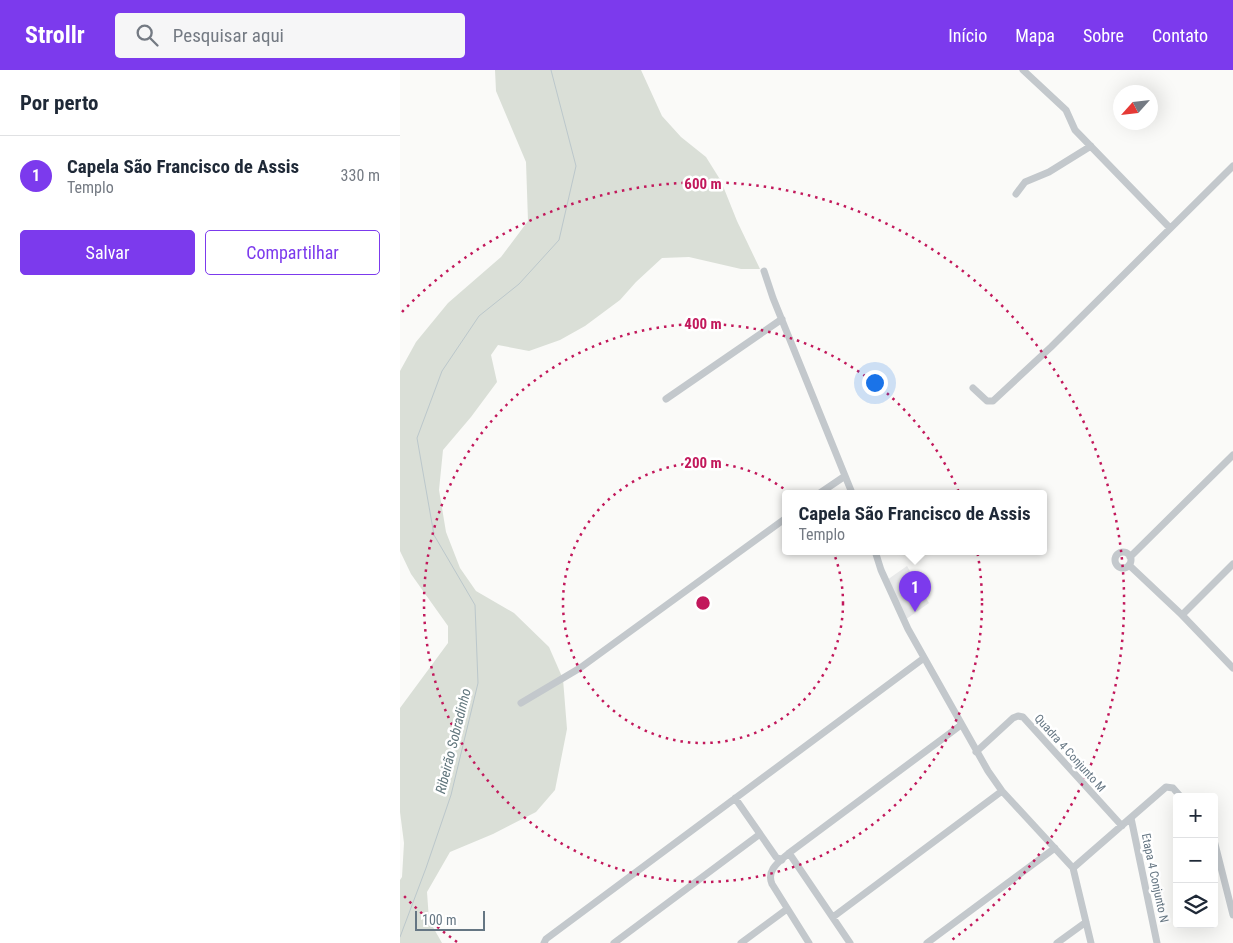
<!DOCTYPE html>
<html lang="pt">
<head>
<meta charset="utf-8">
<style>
  :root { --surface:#fff; --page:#f6f6f7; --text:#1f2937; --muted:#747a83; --line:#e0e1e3; --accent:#7c3aed }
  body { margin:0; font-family:"Roboto Condensed",sans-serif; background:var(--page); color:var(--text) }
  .controls { position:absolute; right:15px; bottom:15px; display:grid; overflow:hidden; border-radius:5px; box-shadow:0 5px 20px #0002 }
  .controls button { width:45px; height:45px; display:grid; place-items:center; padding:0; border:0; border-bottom:1px solid var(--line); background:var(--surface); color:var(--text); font:25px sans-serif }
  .compass { position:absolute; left:713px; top:15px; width:45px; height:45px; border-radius:50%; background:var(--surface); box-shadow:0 5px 20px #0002; rotate:243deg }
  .scale { position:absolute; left:15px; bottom:12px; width:70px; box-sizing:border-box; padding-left:5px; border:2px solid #657683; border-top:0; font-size:14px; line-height:18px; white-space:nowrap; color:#657683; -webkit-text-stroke:4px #fff; paint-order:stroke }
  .you { position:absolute; left:474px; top:312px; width:18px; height:18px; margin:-12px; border:4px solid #fff; border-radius:50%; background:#1a73e8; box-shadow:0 0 0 8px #1a73e833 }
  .badge { display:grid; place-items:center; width:32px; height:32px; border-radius:50%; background:var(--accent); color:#fff; font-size:16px; font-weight:700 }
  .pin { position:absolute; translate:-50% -41px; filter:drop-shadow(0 1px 2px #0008) }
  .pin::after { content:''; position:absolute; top:26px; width:18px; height:15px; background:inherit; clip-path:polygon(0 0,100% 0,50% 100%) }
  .popup { position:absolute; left:382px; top:420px; width:265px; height:65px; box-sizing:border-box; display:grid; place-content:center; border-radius:5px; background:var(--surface); filter:drop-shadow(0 1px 4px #0005); font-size:16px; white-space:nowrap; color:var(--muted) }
  .popup b { font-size:19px; color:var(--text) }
  .popup::after { content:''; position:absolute; left:50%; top:100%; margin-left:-10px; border:10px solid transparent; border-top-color:var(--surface) }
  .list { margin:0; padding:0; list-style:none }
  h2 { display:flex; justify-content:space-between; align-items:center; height:65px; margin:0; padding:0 20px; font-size:21px }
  h2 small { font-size:16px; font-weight:400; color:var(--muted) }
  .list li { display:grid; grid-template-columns:32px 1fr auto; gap:15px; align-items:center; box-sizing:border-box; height:80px; padding:0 20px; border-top:1px solid var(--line) }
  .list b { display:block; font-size:19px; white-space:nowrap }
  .list p { margin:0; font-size:16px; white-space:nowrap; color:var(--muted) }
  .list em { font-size:16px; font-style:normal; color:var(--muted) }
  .actions { display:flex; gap:10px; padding:15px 20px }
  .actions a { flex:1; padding:11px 0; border:1px solid var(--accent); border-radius:5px; text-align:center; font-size:18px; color:var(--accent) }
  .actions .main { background:var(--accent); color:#fff }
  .icon { flex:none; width:28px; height:28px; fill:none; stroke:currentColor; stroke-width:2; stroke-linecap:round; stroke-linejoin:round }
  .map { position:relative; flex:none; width:833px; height:873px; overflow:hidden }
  header { display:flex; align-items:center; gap:30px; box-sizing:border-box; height:70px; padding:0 25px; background:var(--accent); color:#fff }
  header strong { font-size:24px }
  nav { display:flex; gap:28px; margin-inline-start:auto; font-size:18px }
  .search { width:350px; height:45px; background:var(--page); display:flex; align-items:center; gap:12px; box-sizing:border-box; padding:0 18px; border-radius:5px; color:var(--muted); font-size:19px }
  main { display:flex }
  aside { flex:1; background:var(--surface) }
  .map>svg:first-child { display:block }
  .built { fill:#e8e9e9 }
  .green { fill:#dadfd7 }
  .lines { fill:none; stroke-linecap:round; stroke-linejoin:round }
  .stream { stroke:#bbc7cb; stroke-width:1 }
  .minor { stroke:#c3c8cc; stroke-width:7 }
  .ring { fill:none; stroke:#c2185b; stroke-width:2.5; stroke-dasharray:2.5 5 }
  .labels { text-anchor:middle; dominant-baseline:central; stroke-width:5; stroke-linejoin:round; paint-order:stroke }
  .street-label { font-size:12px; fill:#657683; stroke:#fff }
  .water-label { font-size:14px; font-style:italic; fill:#60757c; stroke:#fff }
  .centre { fill:#c2185b; stroke:#fff; stroke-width:2.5 }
  .ring-label { font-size:15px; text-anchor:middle; font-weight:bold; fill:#c2185b; stroke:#fff; stroke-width:5; stroke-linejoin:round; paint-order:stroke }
</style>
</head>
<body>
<header>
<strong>Strollr</strong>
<div class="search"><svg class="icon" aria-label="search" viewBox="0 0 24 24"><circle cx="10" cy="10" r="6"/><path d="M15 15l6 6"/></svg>Pesquisar aqui</div>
<nav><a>Início</a><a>Mapa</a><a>Sobre</a><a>Contato</a></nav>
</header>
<main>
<aside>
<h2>Por perto<small></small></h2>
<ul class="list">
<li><span class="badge">1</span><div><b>Capela São Francisco de Assis</b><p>Templo</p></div><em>330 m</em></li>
</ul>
<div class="actions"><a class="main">Salvar</a><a>Compartilhar</a></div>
</aside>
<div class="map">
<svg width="833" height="873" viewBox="0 0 833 873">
  <rect width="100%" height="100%" fill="#fafaf8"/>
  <path class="built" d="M507 496 529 533 505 550 487 510Z"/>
  <path class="green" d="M95 0H241L262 46 281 67 306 87 321 111 337 151 360 199H341L289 187 262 188 236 212 220 230 185 256 160 270 129 281 98 275 91 285 97 312 71 347 43 380 39 420 46 462 60 498 76 521 114 543 149 577 163 609 167 659 155 720 136 742 93 764 50 782 27 822 29 850 42 873H0V810L2 807 4 773 0 742V638L48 573V556L11 504 0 481V301L16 272 48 233 101 187 128 151 126 92 96 21Z"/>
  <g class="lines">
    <path class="stream" d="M0 867 26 798 51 725 78 613 75 535 34 465 17 368 42 301 79 246 119 214 159 170 176 96 151 0"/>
    <path class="minor" d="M623 0 666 40 675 60 770 158
      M616 124 625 112 649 102 691 76
      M364 201 373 228 452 423
      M573 318 587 331H593L651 277 833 96
      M266 329 382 249
      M420 423 445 406
      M475 481 481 500 508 559 588 701 602 721 673 798 691 873
      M715 490a8 8 0 1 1 16 0a8 8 0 1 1-16 0Z
      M730 487 833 385
      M729 495 782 545 833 598
      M782 545 833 494
      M121 633 180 598 386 448
      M576 682 613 648 618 646 623 647 722 756
      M335 728 376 787 382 790
      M731 748 757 873
      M814 770 833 845
      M389 783 450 873
      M673 798 766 717 773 718 781 727
      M433 847 602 721
      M144 873 146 869 524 588
      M214 873 360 764
      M341 873 387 839
      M409 873 372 814C366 800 379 792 389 783L561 655
      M527 873 655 778
      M657 873 686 852"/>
  </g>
  <g class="ring">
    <circle cx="303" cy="533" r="140"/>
    <circle cx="303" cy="533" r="279"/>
    <path d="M57 872A419 419 0 0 1 2 824M2 242A419 419 0 1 1 549 872"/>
  </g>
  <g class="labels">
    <g class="street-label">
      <text transform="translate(670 683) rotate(48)">Quadra 4 Conjunto M</text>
      <text transform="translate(755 808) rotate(78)">Etapa 4 Conjunto N</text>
    </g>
    <g class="water-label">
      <text transform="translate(53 671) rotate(-76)">Ribeirão Sobradinho</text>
    </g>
  </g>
  <circle cx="303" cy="533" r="8" class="centre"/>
  <g class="ring-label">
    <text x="303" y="119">600 m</text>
    <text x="303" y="259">400 m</text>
    <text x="303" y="398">200 m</text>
  </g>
</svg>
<div class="controls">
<button>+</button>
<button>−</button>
<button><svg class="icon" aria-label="layers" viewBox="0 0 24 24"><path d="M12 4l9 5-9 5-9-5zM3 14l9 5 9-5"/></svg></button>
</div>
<svg class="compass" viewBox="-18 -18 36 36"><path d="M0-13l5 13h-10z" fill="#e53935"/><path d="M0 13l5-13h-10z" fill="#747a83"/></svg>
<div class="scale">100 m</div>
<div class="you"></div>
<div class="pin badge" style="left:515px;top:542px">1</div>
<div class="popup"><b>Capela São Francisco de Assis</b>Templo</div>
</div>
</main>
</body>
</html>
